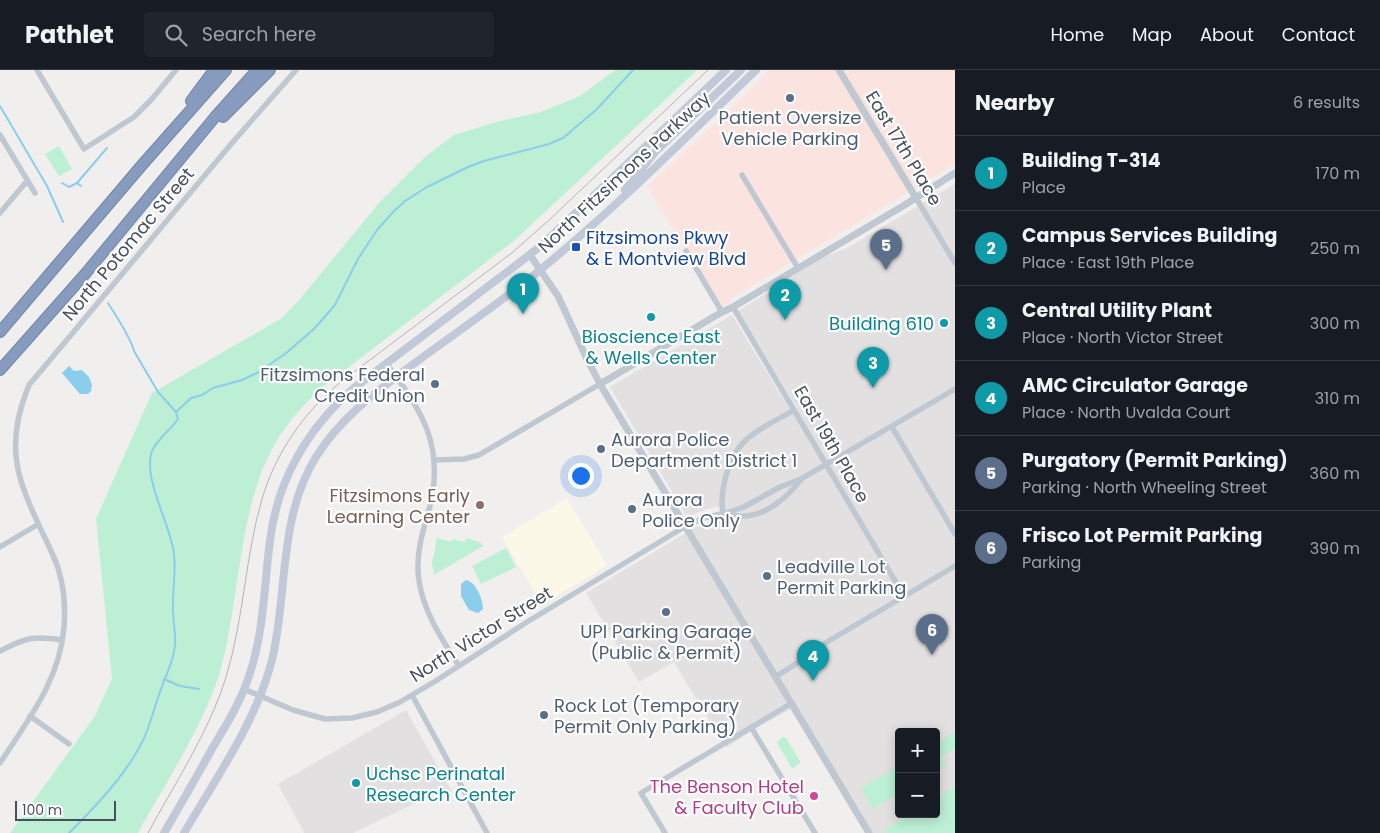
<!DOCTYPE html>
<html lang="en">
<head>
<meta charset="utf-8">
<style>
  :root { --surface:#171b24; --page:#20242c; --text:#f1f3f6; --muted:#9ea1a6; --line:#363941; --accent:#0b8043 }
  body { margin:0; font-family:Poppins,sans-serif; background:var(--page); color:var(--text) }
  .controls { position:absolute; right:15px; bottom:15px; display:grid; overflow:hidden; border-radius:5px; box-shadow:0 2px 12px #0003 }
  .controls button { width:45px; height:45px; display:grid; place-items:center; padding:0; border:0; border-bottom:1px solid var(--line); background:var(--surface); color:var(--text); font:25px sans-serif }
  .scale { position:absolute; left:15px; bottom:12px; width:101px; box-sizing:border-box; padding-left:5px; border:2px solid #47505c; border-top:0; font-size:14px; line-height:18px; white-space:nowrap; color:#47505c; -webkit-text-stroke:4px #fff; paint-order:stroke }
  .you { position:absolute; left:580px; top:405px; width:18px; height:18px; margin:-12px; border:4px solid #fff; border-radius:50%; background:#1a73e8; box-shadow:0 0 0 8px #1a73e833 }
  .badge { display:grid; place-items:center; width:32px; height:32px; border-radius:50%; background:var(--accent); color:#fff; font-size:16px; font-weight:700 }
  .pin { position:absolute; translate:-50% -41px; filter:drop-shadow(0 1px 2px #0008) }
  .pin::after { content:''; position:absolute; top:26px; width:18px; height:15px; background:inherit; clip-path:polygon(0 0,100% 0,50% 100%) }
  .list { margin:0; padding:0; list-style:none }
  h2 { display:flex; justify-content:space-between; align-items:center; height:65px; margin:0; padding:0 20px; font-size:21px }
  h2 small { font-size:16px; font-weight:400; color:var(--muted) }
  .list li { display:grid; grid-template-columns:32px 1fr auto; gap:15px; align-items:center; box-sizing:border-box; height:75px; padding:0 20px; border-top:1px solid var(--line) }
  .list b { display:block; font-size:19px; white-space:nowrap }
  .list p { margin:0; font-size:16px; white-space:nowrap; color:var(--muted) }
  .list em { font-size:16px; font-style:normal; color:var(--muted) }
  .icon { flex:none; width:28px; height:28px; fill:none; stroke:currentColor; stroke-width:2; stroke-linecap:round; stroke-linejoin:round }
  .map { position:relative; flex:none; width:955px; height:763px; overflow:hidden }
  header { display:flex; align-items:center; gap:30px; box-sizing:border-box; height:70px; padding:0 25px; background:var(--surface); border-bottom:1px solid var(--line) }
  header strong { font-size:24px }
  nav { display:flex; gap:28px; margin-inline-start:auto; font-size:18px }
  .search { width:350px; height:45px; background:var(--page); display:flex; align-items:center; gap:12px; box-sizing:border-box; padding:0 18px; border-radius:5px; color:var(--muted); font-size:19px }
  main { display:flex }
  aside { flex:1; background:var(--surface) }
  .map>svg:first-child { display:block }
  .commercial { fill:#fcf8e8 }
  .education { fill:#e2e0e0; fill-rule:evenodd }
  .medical { fill:#fbe4df }
  .green { fill:#bdefd5 }
  .water { fill:#8acdec }
  .lines { fill:none; stroke-linecap:round; stroke-linejoin:round }
  .stream { stroke:#8acdec; stroke-width:2 }
  .motorway-casing { stroke:#7186a9; stroke-width:12 }
  .minor { stroke:#bfc7d1; stroke-width:5.5 }
  .tertiary { stroke:#bfc7d1; stroke-width:7 }
  .secondary { stroke:#c1c9d8; stroke-width:8 }
  .motorway { stroke:#869bbe; stroke-width:10 }
  .tram { stroke:#b1b3b9; stroke-width:1 }
  .service-dot { fill:#5c6f8a; stroke:#fff; stroke-width:2 }
  .transit-dot { fill:#1a4fb4; stroke:#fff; stroke-width:2 }
  .culture-dot { fill:#0f9aa8; stroke:#fff; stroke-width:2 }
  .education-dot { fill:#8d6e63; stroke:#fff; stroke-width:2 }
  .hotel-dot { fill:#d1479c; stroke:#fff; stroke-width:2 }
  .labels { text-anchor:middle; dominant-baseline:central; stroke-width:4.5; stroke-linejoin:round; paint-order:stroke }
  .service-label { font-size:18px; fill:#4e5e75; stroke:#fff; text-anchor:start }
  .street-label { font-size:18px; fill:#47505c; stroke:#fff }
  .transit-label { font-size:18px; fill:#164399; stroke:#fff; text-anchor:start }
  .culture-label { font-size:18px; fill:#0d838f; stroke:#fff; text-anchor:end }
  .education-label { font-size:18px; fill:#785e54; stroke:#fff; text-anchor:end }
  .hotel-label { font-size:18px; fill:#b23c85; stroke:#fff; text-anchor:end }
</style>
</head>
<body>
<header>
<strong>Pathlet</strong>
<div class="search"><svg class="icon" aria-label="search" viewBox="0 0 24 24"><circle cx="10" cy="10" r="6"/><path d="M15 15l6 6"/></svg>Search here</div>
<nav><a>Home</a><a>Map</a><a>About</a><a>Contact</a></nav>
</header>
<main>
<div class="map">
<svg width="955" height="763" viewBox="0 0 955 763">
  <rect width="100%" height="100%" fill="#f1efee"/>
  <path class="commercial" d="M567 428 605 492 606 496 542 535 502 467Z"/>
  <path class="education" d="M955 114V763H869L794 637 750 662 726 678 674 592 639 612 586 523 694 458 710 452 724 450 721 436 707 439 687 447 610 317 732 245 791 342 797 338 738 241 821 188 847 178ZM899 662H936V744H899Z
    M406 640 452 722 420 731 353 763H304L278 714Z"/>
  <path class="medical" d="M769 0H955V94L730 229 729 233 720 238 647 116 738 32Z"/>
  <path class="green" d="M615 0H697L515 170 324 316C305 333 288 351 275 374 247 423 242 483 233 538 229 560 226 583 219 605 202 658 165 714 138 763H10L95 646 112 609 96 449 152 323 282 248 300 229 379 133 425 87 454 65 493 53 541 42 580 26Z
    M59 76 72 99 59 106 45 84Z
    M437 468 452 472 453 469 465 472 466 468 480 472 483 476 434 505 432 493Z
    M506 478 516 497 481 514 472 496Z
    M955 662V679L941 687 946 695 936 700V674Z
    M784 667 786 668 800 691V693L793 698 791 697 777 673V671Z
    M899 696V723L873 739 861 718Z
    M955 717V763H887L885 759 910 744H936V728Z"/>
  <path class="water" d="M69 296 74 301 82 300 89 307 92 315 91 321 88 324H80L62 303Z
    M466 510C476 512 483 529 483 539L478 543 469 540 461 526V514Z"/>
  <g class="lines">
    <path class="stream" d="M0 36 47 116 63 152
      M62 113 69 117 77 113 107 78
      M77 113 81 116
      M108 233C116 246 130 266 134 281L158 322 176 342
      M164 609 180 616 199 619
      M69 763C97 735 132 699 147 661 152 648 155 635 160 622 165 606 174 591 175 575 176 561 172 547 173 533 173 517 176 500 174 484 171 455 142 408 152 381 158 368 170 361 178 349L176 342 191 328 202 325 213 318 242 310 257 303 285 284 314 259 335 235 358 189 377 160 394 141 405 131 427 117 468 97 484 91 549 74 563 68 597 39 633 0"/>
    <defs>
      <path id="motorway" d="M191 31 214 0
        M223 47 270 0
        M0 262 142 95 226 0
        M0 300 86 203 215 47 257 0"/>
    </defs>
    <use href="#motorway" class="motorway-casing"/>
    <path class="minor" d="M37 0 84 79 134 47 151 30 176 0
      M0 65 35 123
      M742 105 798 198
      M916 128 955 193
      M0 143 27 111
      M686 181 722 242
      M733 237 904 526
      M386 293C421 340 445 374 430 436 423 461 415 484 419 511 424 543 442 569 459 596
      M892 357 955 464
      M434 390 464 389 479 385 600 314
      M723 444C721 431 722 421 725 409 736 365 759 361 794 340
      M725 444C732 445 738 447 745 446 767 445 789 426 801 409
      M0 477 37 455
      M0 581C27 567 33 566 62 570
      M775 607 802 590 822 575 955 496
      M244 619 293 640 325 649 352 648 377 642 400 632 434 612 527 552 686 456 704 448 729 442 744 437 780 417 801 409 955 319
      M412 625 487 763
      M30 646 69 674
      M751 657 815 763
      M0 693C28 650 60 610 64 557 66 532 63 506 52 483 22 418 0 385 29 315L232 73 296 0
      M665 763 641 723 792 633"/>
    <path class="tertiary" d="M839 0 916 128
      M530 185 558 226 587 289 600 314 869 763
      M600 314 722 242 733 237 903 136 955 103"/>
    <path class="secondary" d="M625 120 656 81 741 0
      M164 763C181 734 197 706 213 677 227 654 241 631 249 606 264 563 264 516 270 471 277 410 308 358 354 318L519 193 543 174 726 0
      M184 763C215 710 257 650 272 590 288 523 278 448 316 387 340 348 376 322 412 295 455 263 499 234 540 200 616 138 685 68 756 0"/>
    <use href="#motorway" class="motorway"/>
    <path class="tram" d="M148 763C174 715 210 660 226 607 244 549 245 487 262 429 276 382 304 342 342 311L513 182 548 151 708 0"/>
  </g>
  <g class="service-dot">
    <circle cx="790" cy="28" r="5"/>
    <circle cx="435" cy="314" r="5"/>
    <circle cx="601" cy="379" r="5"/>
    <circle cx="632" cy="439" r="5"/>
    <circle cx="767" cy="506" r="5"/>
    <circle cx="666" cy="542" r="5"/>
    <circle cx="544" cy="645" r="5"/>
  </g>
  <rect class="transit-dot" x="571" y="172" width="10" height="10" rx="2.5"/>
  <g class="culture-dot">
    <circle cx="651" cy="247" r="5"/>
    <circle cx="944" cy="253" r="5"/>
    <circle cx="356" cy="713" r="5"/>
  </g>
  <circle class="education-dot" cx="480" cy="435" r="5"/>
  <circle class="hotel-dot" cx="814" cy="726" r="5"/>
  <g class="labels">
    <g class="service-label">
      <text x="790" y="47" text-anchor="middle">Patient Oversize<tspan x="790" dy="21">Vehicle Parking</tspan></text>
      <text x="425" y="304" text-anchor="end">Fitzsimons Federal<tspan x="425" dy="21">Credit Union</tspan></text>
      <text x="611" y="369">Aurora Police<tspan x="611" dy="21">Department District 1</tspan></text>
      <text x="642" y="429">Aurora<tspan x="642" dy="21">Police Only</tspan></text>
      <text x="777" y="496">Leadville Lot<tspan x="777" dy="21">Permit Parking</tspan></text>
      <text x="666" y="561" text-anchor="middle">UPI Parking Garage<tspan x="666" dy="21">(Public &amp; Permit)</tspan></text>
      <text x="554" y="635">Rock Lot (Temporary<tspan x="554" dy="21">Permit Only Parking)</tspan></text>
    </g>
    <g class="street-label">
      <text transform="translate(904 78) rotate(59)">East 17th Place</text>
      <text transform="translate(624 102) rotate(-43)">North Fitzsimons Parkway</text>
      <text transform="translate(128 174) rotate(-50)">North Potomac Street</text>
      <text transform="translate(832 374) rotate(60)">East 19th Place</text>
      <text transform="translate(481 564) rotate(-32)">North Victor Street</text>
    </g>
    <g class="transit-label">
      <text x="586" y="167">Fitzsimons Pkwy<tspan x="586" dy="21">&amp; E Montview Blvd</tspan></text>
    </g>
    <g class="culture-label">
      <text x="934" y="253">Building 610</text>
      <text x="651" y="266" text-anchor="middle">Bioscience East<tspan x="651" dy="21">&amp; Wells Center</tspan></text>
      <text x="366" y="703" text-anchor="start">Uchsc Perinatal<tspan x="366" dy="21">Research Center</tspan></text>
    </g>
    <g class="education-label">
      <text x="470" y="425">Fitzsimons Early<tspan x="470" dy="21">Learning Center</tspan></text>
    </g>
    <g class="hotel-label">
      <text x="804" y="716">The Benson Hotel<tspan x="804" dy="21">&amp; Faculty Club</tspan></text>
    </g>
  </g>
</svg>
<div class="controls">
<button>+</button>
<button>−</button>
</div>
<div class="scale">100 m</div>
<div class="you"></div>
<div class="pin badge" style="left:523px;top:244px;background:#0f9aa8">1</div>
<div class="pin badge" style="left:785px;top:250px;background:#0f9aa8">2</div>
<div class="pin badge" style="left:873px;top:318px;background:#0f9aa8">3</div>
<div class="pin badge" style="left:813px;top:611px;background:#0f9aa8">4</div>
<div class="pin badge" style="left:886px;top:200px;background:#5c6f8a">5</div>
<div class="pin badge" style="left:932px;top:585px;background:#5c6f8a">6</div>
</div>
<aside>
<h2>Nearby<small>6 results</small></h2>
<ul class="list">
<li><span class="badge" style="background:#0f9aa8">1</span><div><b>Building T-314</b><p>Place</p></div><em>170 m</em></li>
<li><span class="badge" style="background:#0f9aa8">2</span><div><b>Campus Services Building</b><p>Place · East 19th Place</p></div><em>250 m</em></li>
<li><span class="badge" style="background:#0f9aa8">3</span><div><b>Central Utility Plant</b><p>Place · North Victor Street</p></div><em>300 m</em></li>
<li><span class="badge" style="background:#0f9aa8">4</span><div><b>AMC Circulator Garage</b><p>Place · North Uvalda Court</p></div><em>310 m</em></li>
<li><span class="badge" style="background:#5c6f8a">5</span><div><b>Purgatory (Permit Parking)</b><p>Parking · North Wheeling Street</p></div><em>360 m</em></li>
<li><span class="badge" style="background:#5c6f8a">6</span><div><b>Frisco Lot Permit Parking</b><p>Parking</p></div><em>390 m</em></li>
</ul>
</aside>
</main>
</body>
</html>
